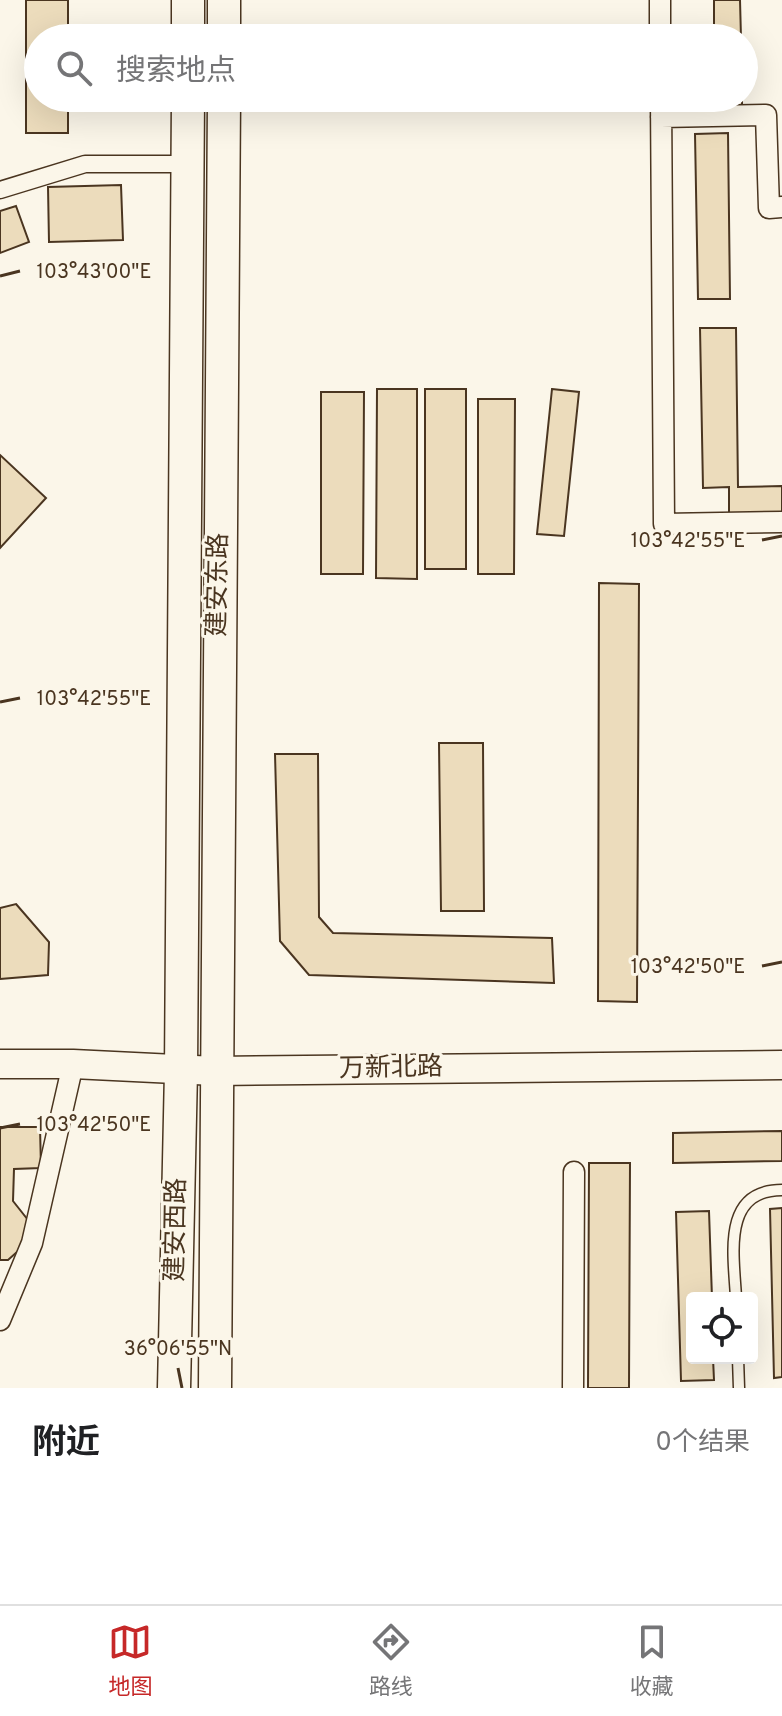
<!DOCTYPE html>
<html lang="zh">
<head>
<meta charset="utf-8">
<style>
  :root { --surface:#fff; --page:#f2f2f2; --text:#202124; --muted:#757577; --line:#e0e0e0; --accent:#c62828 }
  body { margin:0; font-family:Overpass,"Noto Sans SC",sans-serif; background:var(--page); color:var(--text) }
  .controls { position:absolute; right:24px; bottom:24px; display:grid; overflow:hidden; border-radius:8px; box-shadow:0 8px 32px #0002 }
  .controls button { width:72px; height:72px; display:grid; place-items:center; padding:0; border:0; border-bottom:2px solid var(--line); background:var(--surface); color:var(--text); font:40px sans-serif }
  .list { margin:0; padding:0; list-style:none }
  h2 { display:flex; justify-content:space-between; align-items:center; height:104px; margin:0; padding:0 32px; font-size:34px }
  h2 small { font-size:26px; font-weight:400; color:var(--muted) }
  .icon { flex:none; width:44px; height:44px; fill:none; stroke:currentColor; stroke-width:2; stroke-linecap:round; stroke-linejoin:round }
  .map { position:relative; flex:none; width:782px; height:1388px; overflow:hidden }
  .search { position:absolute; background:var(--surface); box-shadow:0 8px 32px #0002; left:24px; right:24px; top:24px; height:88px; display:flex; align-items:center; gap:20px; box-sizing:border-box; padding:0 28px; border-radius:44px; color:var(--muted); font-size:30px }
  .sheet { height:216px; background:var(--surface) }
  nav { display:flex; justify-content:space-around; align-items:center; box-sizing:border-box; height:112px; border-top:2px solid var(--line); background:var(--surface); font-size:22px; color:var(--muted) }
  nav a { display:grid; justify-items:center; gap:4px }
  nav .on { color:var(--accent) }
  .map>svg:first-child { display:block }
  .building { fill:#ecdcbc; stroke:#4a3520; stroke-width:2 }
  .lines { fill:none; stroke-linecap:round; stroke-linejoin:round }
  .service-casing { stroke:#4a3520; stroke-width:13 }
  .pedestrian-casing { stroke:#4a3520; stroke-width:19 }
  .minor-casing { stroke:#4a3520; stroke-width:23 }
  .secondary-casing { stroke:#4a3520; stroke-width:31 }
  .primary-casing { stroke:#4a3520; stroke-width:35 }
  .service { stroke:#fbf6e9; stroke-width:10 }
  .pedestrian { stroke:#fbf6e9; stroke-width:16 }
  .minor { stroke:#fbf6e9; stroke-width:20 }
  .secondary { stroke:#fbf6e9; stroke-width:28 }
  .primary { stroke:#fbf6e9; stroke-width:32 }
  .ticks { fill:none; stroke:#4a3520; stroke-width:3 }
  .labels { text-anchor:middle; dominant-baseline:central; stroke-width:6; stroke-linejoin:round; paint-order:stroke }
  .street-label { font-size:26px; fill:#4a3520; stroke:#fbf6e9 }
  .ticks-label { font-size:20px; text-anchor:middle; fill:#4a3520; stroke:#fbf6e9; stroke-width:6; stroke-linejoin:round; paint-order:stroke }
</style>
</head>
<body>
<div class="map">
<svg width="782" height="1388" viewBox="0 0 782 1388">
  <rect width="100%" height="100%" fill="#fbf6e9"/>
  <path class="building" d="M26 0H68V38H38V98H68V133H26Z
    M714 0H740L741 38H714Z
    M715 98H742V106H715Z
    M728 133 730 299H698L695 134Z
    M121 185 123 240 49 242 48 187Z
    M16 206 29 242 0 253V211Z
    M700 328H736L738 487 782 486V516H729V487L703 488Z
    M377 389H417V579L376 578Z
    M425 389H466V569H425Z
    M552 389 579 392 564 536 537 534Z
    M321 392H364L363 574H321Z
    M478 399H515L514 574H478Z
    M0 455 46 498 0 548Z
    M599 583 639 584 637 1002 598 1001Z
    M439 743H483L484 911H441Z
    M275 754H318L319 917 333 933 552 938 554 983 309 975 280 941Z
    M16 904 49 942 48 975 0 979V908Z
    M0 1127H40L41 1168 14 1169 13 1201 28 1220 26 1244 8 1260H0Z
    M782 1131V1161L673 1163V1133Z
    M589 1163H630L629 1388H588Z
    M782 1208V1377L774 1378 770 1209Z
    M709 1211 712 1298H692V1358H713L714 1380 681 1381 676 1212Z"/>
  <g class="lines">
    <defs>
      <path id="service" d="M736 1298C734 1256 721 1190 782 1190
        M738 1358 739 1388"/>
      <path id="pedestrian" d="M0 190 85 164H187"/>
      <path id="minor" d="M660 0V38
        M661 98 664 524 782 522
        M661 117 766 115 769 208 782 207
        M0 1320 32 1243 73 1064
        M573 1388 574 1172"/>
      <path id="secondary" d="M0 1064H73L215 1071 782 1065"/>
      <path id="primary" d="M188 38V0
        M224 38V0
        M174 1388 181 1071 188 98
        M215 1388 224 98"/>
    </defs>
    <use href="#service" class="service-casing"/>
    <use href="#pedestrian" class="pedestrian-casing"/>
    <use href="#minor" class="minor-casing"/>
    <use href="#secondary" class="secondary-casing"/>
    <use href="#primary" class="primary-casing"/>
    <use href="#service" class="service"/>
    <use href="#pedestrian" class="pedestrian"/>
    <use href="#minor" class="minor"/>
    <use href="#secondary" class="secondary"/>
    <use href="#primary" class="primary"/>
  </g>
  <path class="ticks" d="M0 276 20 271M762 540 782 536M0 702 20 698M762 966 782 962M0 1128 20 1124M178 1368 182 1388"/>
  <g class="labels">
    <g class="street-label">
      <text transform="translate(219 585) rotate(-89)">建安东路</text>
      <text transform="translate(391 1069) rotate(-1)">万新北路</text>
      <text transform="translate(177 1230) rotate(-89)">建安西路</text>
    </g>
  </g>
  <g class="ticks-label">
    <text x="94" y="278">103°43'00"E</text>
    <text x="688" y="547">103°42'55"E</text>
    <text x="94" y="705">103°42'55"E</text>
    <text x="688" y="973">103°42'50"E</text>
    <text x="94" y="1131">103°42'50"E</text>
    <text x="178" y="1355">36°06'55"N</text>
  </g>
</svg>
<div class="controls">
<button><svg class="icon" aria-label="locate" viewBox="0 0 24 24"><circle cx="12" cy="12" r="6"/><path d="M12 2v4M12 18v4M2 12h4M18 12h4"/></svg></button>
</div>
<div class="search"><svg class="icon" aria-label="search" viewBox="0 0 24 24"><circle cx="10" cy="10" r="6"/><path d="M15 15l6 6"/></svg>搜索地点</div>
</div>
<section class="sheet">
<h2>附近<small>0个结果</small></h2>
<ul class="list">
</ul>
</section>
<nav>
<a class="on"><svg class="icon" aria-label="map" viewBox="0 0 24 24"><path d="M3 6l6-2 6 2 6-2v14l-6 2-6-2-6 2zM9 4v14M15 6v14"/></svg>地图</a>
<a><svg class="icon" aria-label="directions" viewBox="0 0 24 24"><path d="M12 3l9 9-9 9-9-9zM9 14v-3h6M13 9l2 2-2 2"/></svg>路线</a>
<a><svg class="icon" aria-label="saved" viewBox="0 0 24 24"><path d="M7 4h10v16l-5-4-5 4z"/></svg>收藏</a>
</nav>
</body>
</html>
